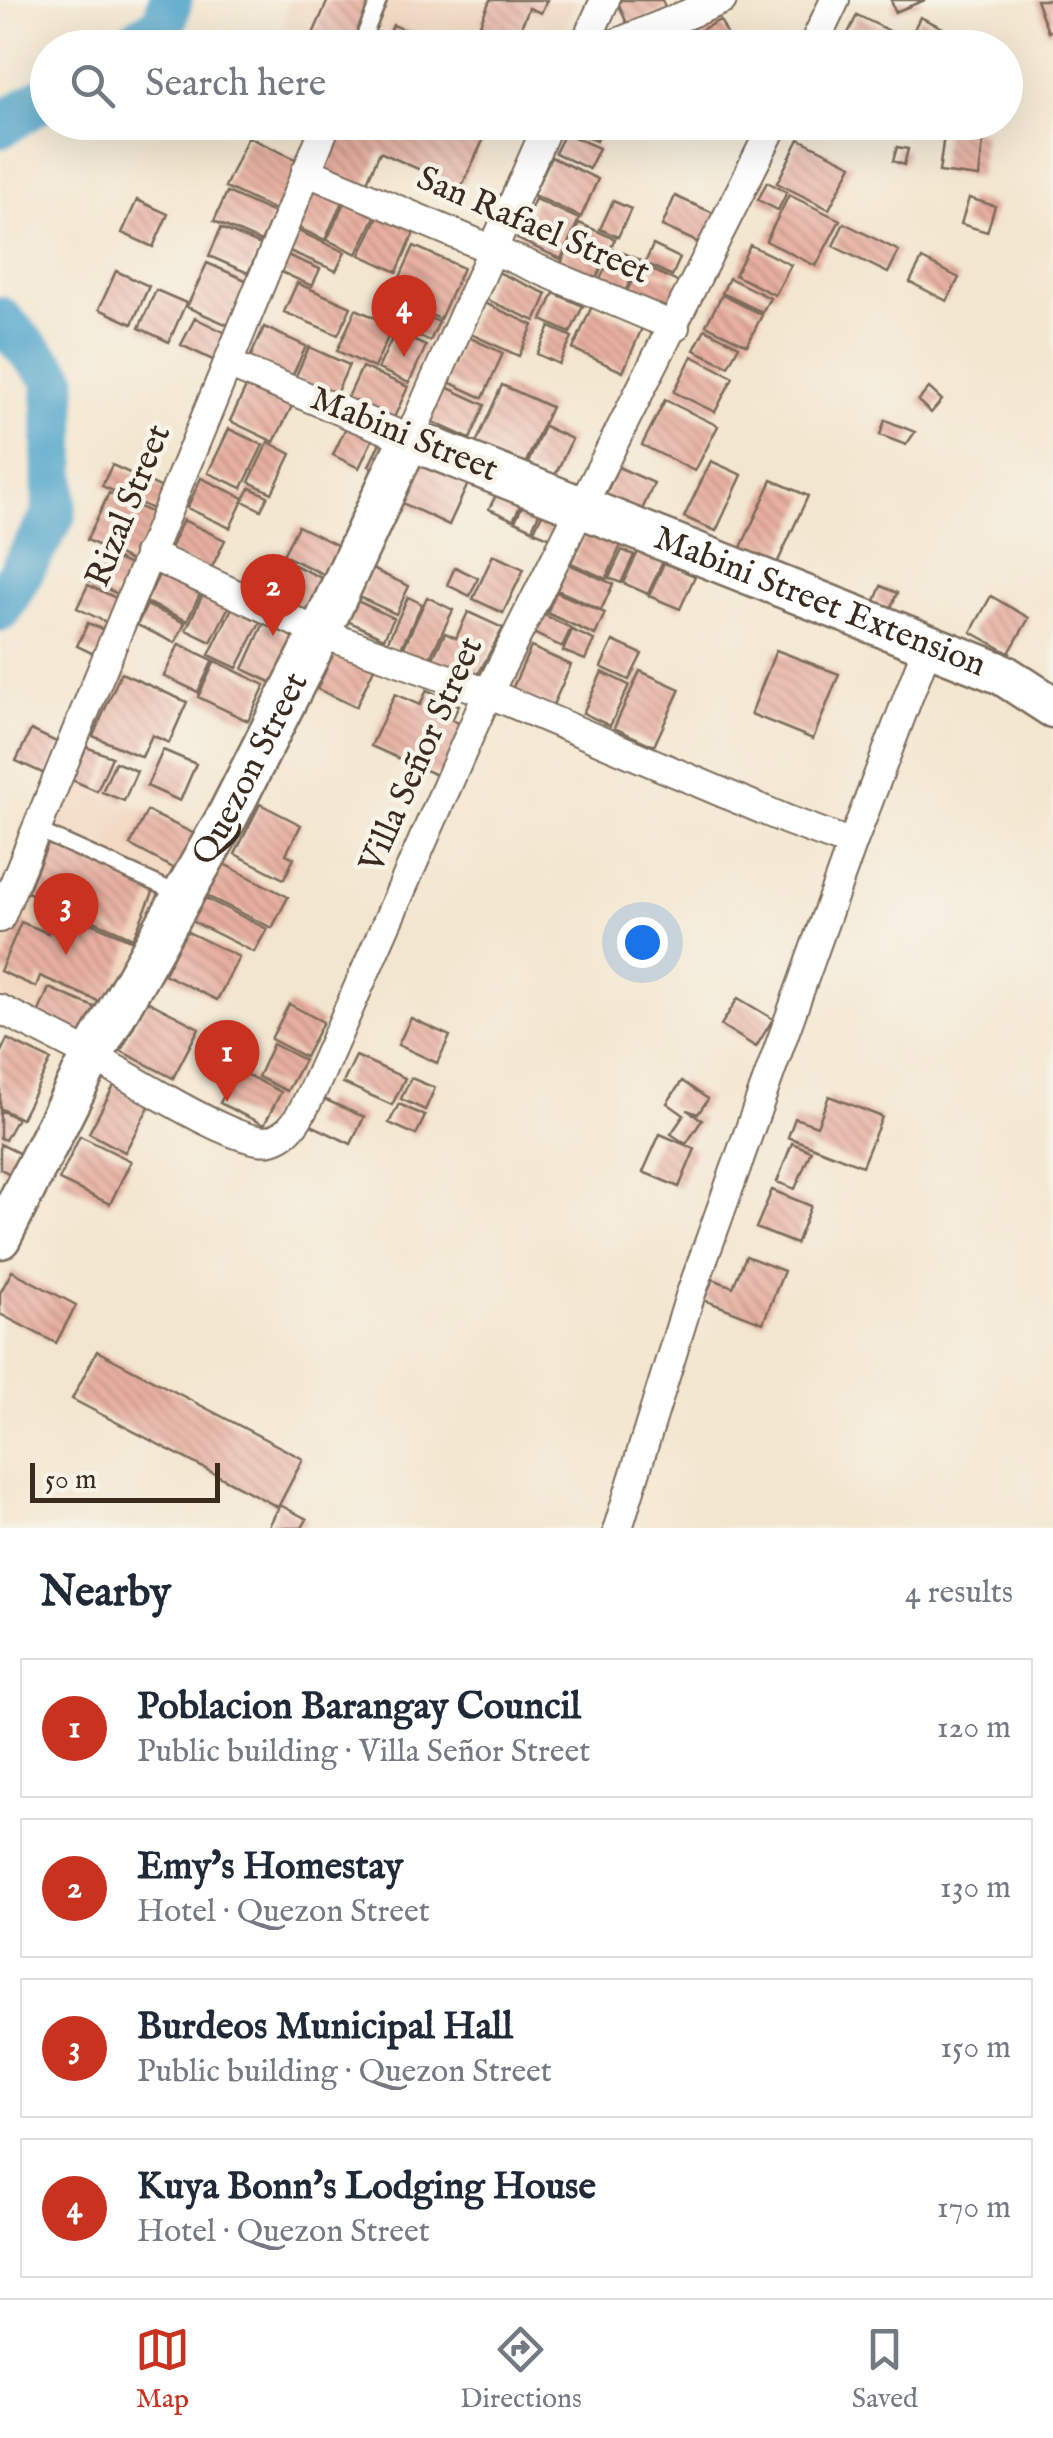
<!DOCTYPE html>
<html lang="en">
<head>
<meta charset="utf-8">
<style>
  :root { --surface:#fff; --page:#f6f6f7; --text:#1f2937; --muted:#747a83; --line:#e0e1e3; --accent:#c8321e }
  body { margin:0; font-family:"IM FELL English",serif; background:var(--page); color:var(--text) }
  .scale { position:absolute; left:30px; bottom:25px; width:190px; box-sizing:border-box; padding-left:10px; border:5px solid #3b2a1e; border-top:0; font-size:28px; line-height:35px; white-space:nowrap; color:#3b2a1e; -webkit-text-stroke:8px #f7f3e8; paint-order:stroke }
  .you { position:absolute; left:642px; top:942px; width:35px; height:35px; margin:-25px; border:8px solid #fff; border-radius:50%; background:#1a73e8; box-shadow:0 0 0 15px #1a73e833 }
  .badge { display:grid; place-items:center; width:65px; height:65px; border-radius:50%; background:var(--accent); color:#fff; font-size:32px; font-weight:700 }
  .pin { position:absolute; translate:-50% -82px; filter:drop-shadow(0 2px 5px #0008) }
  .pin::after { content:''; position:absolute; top:52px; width:35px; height:30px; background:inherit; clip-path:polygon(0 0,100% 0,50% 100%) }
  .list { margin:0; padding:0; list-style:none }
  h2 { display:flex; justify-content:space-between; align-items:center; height:130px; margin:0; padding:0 40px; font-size:42px }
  h2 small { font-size:32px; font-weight:400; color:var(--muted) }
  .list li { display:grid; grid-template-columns:65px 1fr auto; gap:30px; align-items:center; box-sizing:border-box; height:140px; margin:0 20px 20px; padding:0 20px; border:2px solid var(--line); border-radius:0px }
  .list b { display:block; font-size:38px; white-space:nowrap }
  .list p { margin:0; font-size:32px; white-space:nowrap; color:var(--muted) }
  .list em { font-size:32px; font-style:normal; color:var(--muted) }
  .icon { flex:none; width:55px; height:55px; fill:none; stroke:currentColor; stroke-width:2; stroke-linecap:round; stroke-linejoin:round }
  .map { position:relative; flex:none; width:1053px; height:1528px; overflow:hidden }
  .search { position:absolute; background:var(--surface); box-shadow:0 10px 40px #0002; left:30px; right:30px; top:30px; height:110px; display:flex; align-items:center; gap:25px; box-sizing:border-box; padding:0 35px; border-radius:55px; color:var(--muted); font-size:38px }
  .sheet { height:770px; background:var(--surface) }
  nav { display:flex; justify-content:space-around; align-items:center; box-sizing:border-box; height:140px; border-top:2px solid var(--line); background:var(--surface); font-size:28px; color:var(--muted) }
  nav a { display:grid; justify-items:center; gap:5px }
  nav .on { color:var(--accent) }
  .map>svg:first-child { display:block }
  .built { fill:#f1d5bd }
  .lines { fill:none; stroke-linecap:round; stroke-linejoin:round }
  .river { stroke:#4da4ca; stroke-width:45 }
  .building { fill:url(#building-back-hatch) }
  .lane-casing { stroke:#7b6c5c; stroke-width:19 }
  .street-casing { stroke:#7b6c5c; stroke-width:32 }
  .secondary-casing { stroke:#7b6c5c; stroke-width:45 }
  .lane { stroke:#fff; stroke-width:14 }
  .street { stroke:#fff; stroke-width:28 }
  .secondary { stroke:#fff; stroke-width:40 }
  .labels { text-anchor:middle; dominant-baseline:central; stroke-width:9; stroke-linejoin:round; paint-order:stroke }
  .street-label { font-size:35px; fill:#3b2a1e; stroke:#f7f3e8 }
</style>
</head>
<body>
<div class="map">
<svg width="1053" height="1528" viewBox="0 0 1053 1528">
  <defs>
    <pattern id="building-back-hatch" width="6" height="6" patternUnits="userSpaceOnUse" patternTransform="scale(2.5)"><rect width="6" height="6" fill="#e8b0a1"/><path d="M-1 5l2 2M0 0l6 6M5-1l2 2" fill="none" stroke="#bd8f83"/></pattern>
  </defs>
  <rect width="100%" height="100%" fill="#f7f3e8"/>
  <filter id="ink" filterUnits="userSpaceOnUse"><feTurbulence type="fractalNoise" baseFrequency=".01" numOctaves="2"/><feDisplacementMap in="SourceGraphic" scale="20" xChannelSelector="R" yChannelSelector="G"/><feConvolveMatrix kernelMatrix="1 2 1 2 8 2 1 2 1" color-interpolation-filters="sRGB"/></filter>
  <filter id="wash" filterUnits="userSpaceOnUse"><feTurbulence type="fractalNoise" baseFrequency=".0048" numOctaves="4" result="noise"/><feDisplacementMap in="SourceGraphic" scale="40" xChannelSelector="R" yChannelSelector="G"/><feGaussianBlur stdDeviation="2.25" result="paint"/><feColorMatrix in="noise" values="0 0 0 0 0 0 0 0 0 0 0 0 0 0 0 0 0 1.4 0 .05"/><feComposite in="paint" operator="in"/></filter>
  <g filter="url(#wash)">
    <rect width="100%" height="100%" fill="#f3e6cf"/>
    <path class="built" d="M289 0H576L554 47H317L282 31Z
      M68 783 206 830 90 1046 0 1002V940Z"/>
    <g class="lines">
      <path class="river" d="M126 48 164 24 170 0
        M0 126 48 96
        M0 319 55 378 54 514 0 609"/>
    </g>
    <g id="blocks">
      <path class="building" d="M328 0H371L352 48H320L309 43Z
        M490 0H547L541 13 529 8 516 39 480 24Z
        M617 0H662L666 10 628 26Z
        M891 0H925L895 12Z
        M1036 0H1053V30L1048 32Z
        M857 15 898 35 892 48H841Z
        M920 17 943 28 934 48 907 44Z
        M720 20 734 48H705L697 32Z
        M393 25 434 42 431 48H383Z
        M693 28 703 48H668L665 42Z
        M352 122H461L486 134 461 188 380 152 362 193 317 172 338 125 349 130Z
        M485 122H515L509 134Z
        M574 122H604L596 141 570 130Z
        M695 122H724L719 134Z
        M945 128 984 133 979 177 939 172Z
        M565 133 599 148 589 169 555 153Z
        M248 137 300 161 277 211 225 187Z
        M799 139 852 165 829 209 777 183Z
        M897 147 908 149 904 165 893 161Z
        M551 157 598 179 581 217 533 195Z
        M767 182 787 192 778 210 758 200Z
        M314 190 342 202 325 240 296 227Z
        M227 192 274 213 261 242 214 221Z
        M789 195 840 220 816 266 766 241Z
        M347 196 378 210 357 254 327 240Z
        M675 196 720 216 706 246 662 226Z
        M969 198 995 206 987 232 961 224Z
        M535 199 579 219 561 259 517 239Z
        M137 200 168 214 153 247 122 233Z
        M613 201 631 209 618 237 600 229Z
        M380 212 416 228 397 272 360 255Z
        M579 223 615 239 594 284 559 268Z
        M844 223 899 251 888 273 833 246Z
        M221 228 261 245 248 273 209 256Z
        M296 230 345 252 336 271 287 250Z
        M653 245 680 258 672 276 645 263Z
        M750 245 791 265 775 295 735 275Z
        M414 246 463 268 440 319 391 297Z
        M614 249 640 260 623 296 598 284Z
        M287 255 320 269 312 286 279 271Z
        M922 259 959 278 947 301 910 282Z
        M207 263 248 281 228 325 187 307Z
        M640 264 682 284 668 315 625 295Z
        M493 270 547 294 535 321 481 297Z
        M116 271 149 286 132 324 99 309Z
        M729 278 770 298 762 312 722 293Z
        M297 283 351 307 338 335 284 312Z
        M156 290 186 303 169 342 139 328Z
        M554 293 583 306 570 333 542 320Z
        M722 295 762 315 747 345 706 325Z
        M385 298 439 322 430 341 377 317Z
        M480 301 533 325 519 356 466 332Z
        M592 306 642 328 623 372 573 349Z
        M356 309 393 326 374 368 337 351Z
        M195 318 230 335 217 362 181 345Z
        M264 327 306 346 290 381 248 362Z
        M550 327 572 337 559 364 537 354Z
        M705 329 739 346 728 366 694 350Z
        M395 332 426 346 409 383 378 369Z
        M464 335 503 353 483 398 444 380Z
        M309 347 349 365 335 396 295 378Z
        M692 356 733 377 715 412 674 392Z
        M362 367 408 387 391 424 345 404Z
        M248 383 293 404 274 442 230 421Z
        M502 385 551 407 522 471 473 450Z
        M444 386 485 405 470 439 428 420Z
        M929 388 942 400 931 413 918 401Z
        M665 400 718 426 695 471 642 445Z
        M885 420 915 432 906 445 880 435Z
        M348 423 374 436 359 468 333 455Z
        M544 426 572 439 552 482 525 470Z
        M229 429 263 445 242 488 208 473Z
        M384 434 400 442 384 473 369 466Z
        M268 442 291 454 272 493 249 482Z
        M423 453 472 475 449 525 400 502Z
        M711 461 742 475 716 531 684 517Z
        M112 465 167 490 157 511 102 486Z
        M618 467 654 483 638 519 602 503Z
        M201 478 244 498 230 528 187 508Z
        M772 480 808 496 774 570 738 554Z
        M501 485 525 496 513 520 489 509Z
        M250 488 268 496 261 510 243 501Z
        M109 493 157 515 135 563 87 540Z
        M527 496 543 504 532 529 515 521Z
        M546 505 567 515 556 540 534 531Z
        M183 520 225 540 209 573 168 553Z
        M298 526 341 547 327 576 283 555Z
        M586 530 621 545 606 579 571 563Z
        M622 550 634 555 621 583 609 578Z
        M639 550 663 561 648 594 623 583Z
        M101 552 135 567 122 596 88 580Z
        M493 555 524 569 503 613 473 599Z
        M276 556 332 583 314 619 259 593Z
        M664 563 695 576 680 609 649 596Z
        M569 564 613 584 601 610 557 590Z
        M455 567 478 578 470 596 447 585Z
        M372 569 409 586 396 614 359 597Z
        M159 575 200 594 187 621 146 602Z
        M88 585 123 601 112 625 77 608Z
        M881 586 897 593 890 610 874 603Z
        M556 592 605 613 595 635 547 613Z
        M203 594 229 606 211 642 186 630Z
        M991 596 1029 618 1009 653 971 632Z
        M408 597 422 604 400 650 387 643Z
        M427 597 453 610 428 662 402 651Z
        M353 599 394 618 384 638 343 619Z
        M147 605 185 623 175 643 137 625Z
        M232 608 260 622 237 668 209 655Z
        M468 612 503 628 474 682 431 662 445 633 456 638Z
        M542 614 571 628 562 647 533 633Z
        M88 623 113 634 102 658 77 646Z
        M264 623 297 639 275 684 243 669Z
        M572 630 594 640 585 660 563 651Z
        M613 641 642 654 629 680 601 667Z
        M179 644 213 660 198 692 164 676Z
        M531 647 571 665 552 707 512 689Z
        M335 650 374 668 356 707 317 689Z
        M776 650 839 674 813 739 751 714Z
        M215 661 265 685 248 721 198 697Z
        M640 671 680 689 654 746 614 728Z
        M602 672 629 685 610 726 583 713Z
        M121 673 187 702 169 743 152 735 142 757 93 736Z
        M427 690 459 705 452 720 467 727 443 778 371 746 395 694 420 705Z
        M31 730 61 744 47 775 16 761Z
        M86 747 112 757 97 791 72 780Z
        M163 750 196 764 180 801 147 786Z
        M115 762 137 771 124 801 102 792Z
        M260 804 301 825 286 854 294 858 284 879 235 854Z
        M147 811 197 835 179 871 130 845Z
        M48 844 154 890 133 938 27 892Z
        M218 861 288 897 272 928 201 893Z
        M201 896 267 929 254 952 190 920Z
        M58 909 133 941 105 1004 40 976 36 987 0 971 21 922 48 933Z
        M186 931 239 957 217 1000 164 974Z
        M49 988 101 1010 89 1038 37 1016Z
        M738 998 773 1019 756 1047 721 1025Z
        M147 1001 199 1028 173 1078 121 1051Z
        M289 1004 323 1022 305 1057 271 1039Z
        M411 1018 450 1036 437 1063 398 1045Z
        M7 1039 51 1060 21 1119 0 1108V1054Z
        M273 1044 304 1060 287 1091 258 1077Z
        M356 1056 405 1078 392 1105 343 1083Z
        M237 1070 281 1092 264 1125 220 1103Z
        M411 1078 435 1088 425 1110 401 1099Z
        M117 1080 153 1099 125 1152 89 1133Z
        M682 1081 708 1099 698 1114 687 1110 702 1120 686 1144 671 1134 684 1115 667 1103Z
        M829 1096 882 1117 862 1166 788 1137 795 1118 817 1126Z
        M324 1099 364 1117 351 1144 311 1125Z
        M399 1104 425 1116 416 1135 389 1123Z
        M0 1110 17 1118 5 1140 0 1138Z
        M660 1134 695 1149 679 1187 643 1172Z
        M80 1136 131 1161 110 1204 59 1180Z
        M792 1143 811 1151 795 1189 777 1182Z
        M0 1144 29 1158 19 1178 0 1169Z
        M772 1190 811 1206 796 1244 756 1228Z
        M746 1256 784 1271 763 1323 704 1300 713 1279 733 1287Z
        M12 1271 76 1305 56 1343 0 1314V1293Z
        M97 1351 303 1459 278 1507 72 1399Z
        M280 1505 307 1519 302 1528H268Z"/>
    </g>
  </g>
  <g filter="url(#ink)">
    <use href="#blocks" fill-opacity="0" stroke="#7b6c5c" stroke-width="2.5"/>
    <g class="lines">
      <defs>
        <path id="lane" d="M359 48 379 0
          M37 830 177 893"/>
        <path id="street" d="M583 48 605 0
          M605 48 722 0
          M812 48 835 0
          M306 171 675 327
          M228 364 409 439 549 122
          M148 554 320 633 488 693 787 820 852 844
          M0 918 327 122
          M0 1009C30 1024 61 1039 90 1055 125 1073 239 1149 271 1140 297 1133 306 1102 317 1081L488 693 775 122
          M618 1528 690 1296 852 844 928 645"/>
        <g id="secondary">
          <path id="s1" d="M0 1238 92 1056 227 817 320 633 409 439 1002 674 1053 707"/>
        </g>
      </defs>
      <use href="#lane" class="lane-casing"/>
      <use href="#street" class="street-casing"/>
      <use href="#secondary" class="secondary-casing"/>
      <use href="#lane" class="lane"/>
      <use href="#street" class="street"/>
      <use href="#secondary" class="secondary"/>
    </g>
  </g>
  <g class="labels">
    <g class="street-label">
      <text transform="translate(533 226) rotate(23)">San Rafael Street</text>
      <text transform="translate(404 435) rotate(22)">Mabini Street</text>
      <text transform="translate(129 506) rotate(-68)">Rizal Street</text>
      <text stroke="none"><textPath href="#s1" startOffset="1340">Mabini Street Extension</textPath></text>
      <text transform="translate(422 755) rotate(-66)">Villa Señor Street</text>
      <text stroke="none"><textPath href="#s1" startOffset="532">Quezon Street</textPath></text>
    </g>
  </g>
</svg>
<div class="scale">50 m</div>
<div class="you"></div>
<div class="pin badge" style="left:227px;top:1102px">1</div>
<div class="pin badge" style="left:273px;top:636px">2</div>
<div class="pin badge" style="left:66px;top:955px">3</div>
<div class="pin badge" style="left:404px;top:357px">4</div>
<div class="search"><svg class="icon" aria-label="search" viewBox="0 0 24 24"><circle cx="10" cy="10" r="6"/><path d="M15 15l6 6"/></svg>Search here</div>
</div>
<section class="sheet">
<h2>Nearby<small>4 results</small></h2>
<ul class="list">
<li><span class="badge">1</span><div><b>Poblacion Barangay Council</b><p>Public building · Villa Señor Street</p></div><em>120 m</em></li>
<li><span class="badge">2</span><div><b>Emy's Homestay</b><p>Hotel · Quezon Street</p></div><em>130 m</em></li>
<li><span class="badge">3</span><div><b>Burdeos Municipal Hall</b><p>Public building · Quezon Street</p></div><em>150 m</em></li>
<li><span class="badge">4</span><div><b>Kuya Bonn's Lodging House</b><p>Hotel · Quezon Street</p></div><em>170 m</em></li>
</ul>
</section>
<nav>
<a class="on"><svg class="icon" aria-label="map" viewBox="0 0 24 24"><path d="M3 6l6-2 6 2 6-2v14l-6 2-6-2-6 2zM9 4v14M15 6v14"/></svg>Map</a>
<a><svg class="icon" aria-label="directions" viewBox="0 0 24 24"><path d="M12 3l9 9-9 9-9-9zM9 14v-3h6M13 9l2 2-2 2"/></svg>Directions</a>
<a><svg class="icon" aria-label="saved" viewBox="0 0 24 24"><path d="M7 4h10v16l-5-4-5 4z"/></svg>Saved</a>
</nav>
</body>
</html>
